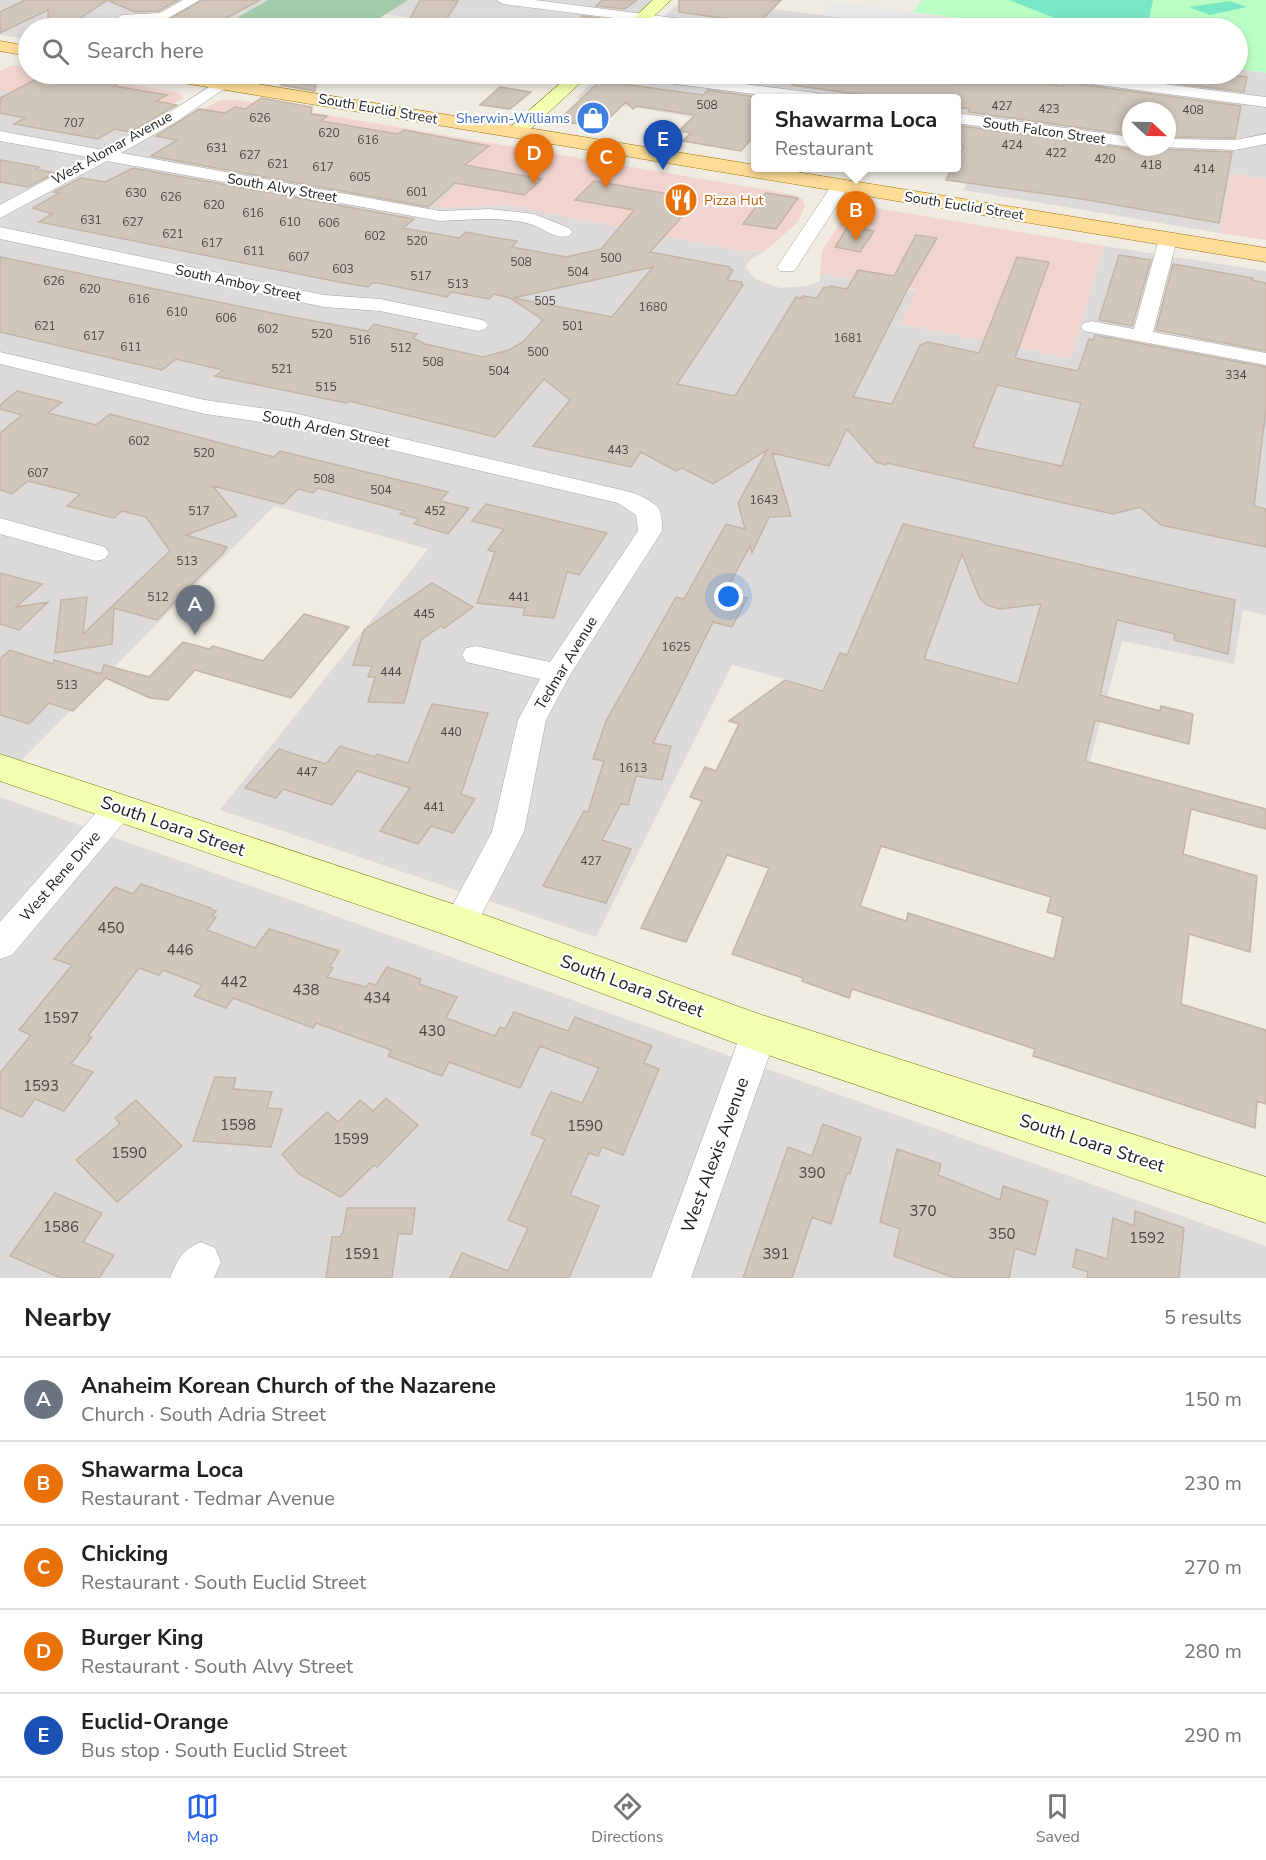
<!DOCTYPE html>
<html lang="en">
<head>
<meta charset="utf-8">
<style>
  :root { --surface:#fff; --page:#f6f6f6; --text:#202124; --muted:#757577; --line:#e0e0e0; --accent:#2563eb }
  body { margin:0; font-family:"Nunito Sans",sans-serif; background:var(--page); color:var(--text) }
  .compass { position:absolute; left:1122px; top:102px; width:54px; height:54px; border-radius:50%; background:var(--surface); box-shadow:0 3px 9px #0003; rotate:112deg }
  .you { position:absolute; left:729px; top:597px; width:21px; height:21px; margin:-15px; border:4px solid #fff; border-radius:50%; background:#1a73e8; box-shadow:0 0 0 9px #1a73e833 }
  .badge { display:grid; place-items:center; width:39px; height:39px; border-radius:50%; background:var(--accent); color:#fff; font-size:20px; font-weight:700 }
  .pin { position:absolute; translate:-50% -50px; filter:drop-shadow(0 2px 3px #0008) }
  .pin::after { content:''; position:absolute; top:32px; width:21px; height:18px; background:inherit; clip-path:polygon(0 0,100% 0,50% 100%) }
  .popup { position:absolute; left:751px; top:94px; width:210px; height:78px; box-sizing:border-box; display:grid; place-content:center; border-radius:6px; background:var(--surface); filter:drop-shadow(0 2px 4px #0005); font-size:20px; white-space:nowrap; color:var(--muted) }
  .popup b { font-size:22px; color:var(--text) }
  .popup::after { content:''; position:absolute; left:50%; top:100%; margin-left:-12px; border:12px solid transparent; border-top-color:var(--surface) }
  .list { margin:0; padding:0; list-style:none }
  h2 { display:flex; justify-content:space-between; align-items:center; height:78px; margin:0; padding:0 24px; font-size:26px }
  h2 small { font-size:20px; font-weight:400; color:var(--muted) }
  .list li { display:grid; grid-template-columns:39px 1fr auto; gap:18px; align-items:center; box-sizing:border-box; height:84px; padding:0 24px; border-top:2px solid var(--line) }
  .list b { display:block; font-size:22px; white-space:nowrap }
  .list p { margin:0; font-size:20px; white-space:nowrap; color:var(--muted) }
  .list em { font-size:20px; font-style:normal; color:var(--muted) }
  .icon { flex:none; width:33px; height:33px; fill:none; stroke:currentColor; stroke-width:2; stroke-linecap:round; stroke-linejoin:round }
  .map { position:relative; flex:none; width:1266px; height:1278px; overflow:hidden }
  .search { position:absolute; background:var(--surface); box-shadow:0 3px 9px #0003; left:18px; right:18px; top:18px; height:66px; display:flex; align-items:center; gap:15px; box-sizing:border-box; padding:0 21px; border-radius:33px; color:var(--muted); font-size:22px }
  .sheet { height:498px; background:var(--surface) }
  nav { display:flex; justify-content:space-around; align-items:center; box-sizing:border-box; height:84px; border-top:2px solid var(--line); background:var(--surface); font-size:16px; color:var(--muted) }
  nav a { display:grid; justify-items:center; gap:3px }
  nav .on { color:var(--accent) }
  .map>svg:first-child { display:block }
  .residential { fill:#dcdada; fill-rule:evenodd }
  .commercial { fill:#f2d4cf }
  .cemetery { fill:#a1cbab }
  .park { fill:#bafec6 }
  .pitch { fill:#78e7c6 }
  .parking { fill:#e9e9e9 }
  .building { fill:#d0c6bb; stroke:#c3b4a3; stroke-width:1.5; fill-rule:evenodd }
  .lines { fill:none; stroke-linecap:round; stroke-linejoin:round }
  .street-casing { stroke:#a4a4a4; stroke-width:1 }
  .secondary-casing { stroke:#617900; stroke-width:1 }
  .primary-casing { stroke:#977200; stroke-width:1 }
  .street { fill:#fff; fill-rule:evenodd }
  .secondary { fill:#f4ffb1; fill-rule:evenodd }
  .primary { fill:#ffdc98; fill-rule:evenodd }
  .labels { text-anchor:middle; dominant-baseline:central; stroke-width:4.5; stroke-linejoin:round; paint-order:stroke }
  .number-label { font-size:12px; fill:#4a4744 }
  .far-street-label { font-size:14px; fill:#1d1d1d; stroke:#fff }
  .far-shop-label { font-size:14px; fill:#366cbe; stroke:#fff; text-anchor:end }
  .far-food-label { font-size:14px; fill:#c56008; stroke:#fff; text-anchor:start }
  .street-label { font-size:15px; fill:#1d1d1d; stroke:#fff }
  .near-number-label { font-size:15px; fill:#4a4744 }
  .near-street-label { font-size:18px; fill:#1d1d1d; stroke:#fff }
</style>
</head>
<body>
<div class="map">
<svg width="1266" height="1278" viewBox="0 0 1266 1278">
  <rect width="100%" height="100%" fill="#f0ece2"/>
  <path class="residential" d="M0 0H268L219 28H28V39L0 35Z
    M408 0H652L620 28H486L386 14Z
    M682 0H703L924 28H651Z
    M1238 69 1266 73V179L1231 174 1220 233 963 190 981 156 957 152 956 98H756L755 127 575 98 602 74H1238ZM1131 111H1167V147H1131Z
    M0 90 154 116 466 177 435 206 445 208 507 205 748 252 765 251 751 259 745 267 755 279 780 288 805 286 820 281V273L916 291 901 324 1071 358 1104 246 1266 271V615L1243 610 1234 664 1122 641 1090 761 732 665 596 937 220 810 428 549 274 506 0 782Z
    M0 797 1266 1246V1278H0Z"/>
  <path class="commercial" d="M12 65 28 68V74H64L172 91 181 94 183 98 154 116 0 90V71Z
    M220 100H239L791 194 802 199 805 206 797 223 765 251 748 252 507 205 445 208 434 206 466 177 182 121Z
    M1231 174 1266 179V240L1220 233Z
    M852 204 1104 246 1071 358 901 324 916 290 820 273 822 251Z"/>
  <path class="cemetery" d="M268 0H408L364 28H219Z"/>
  <path class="park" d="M922 0H1266V73L1238 69V28H999L1001 24 913 12Z"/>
  <path class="pitch" d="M1009 0H1153L1149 19 1136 28H1080Z
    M1230 1 1247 7 1209 15 1189 7Z"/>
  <path class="parking" d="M835 2 988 22 987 25 993 26 992 28H933L820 14Z"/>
  <path class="building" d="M25 0H107L81 18 82 28H48V10L0 33V12Z
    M107 0H178L159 11 135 12Z
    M202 0H260L208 28H175L162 23Z
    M420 0H447L458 1 441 28H405Z
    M602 0H637L625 9 596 6Z
    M679 0H781L759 23 679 12Z
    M583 16 612 20 602 28H569Z
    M46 74H62L119 83 114 86 167 95 156 101 177 105 131 132 114 129 98 139 14 124 25 118 0 113V98Z
    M299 74H317L315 91 281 85Z
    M723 74H756V83L719 78Z
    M793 74H970L1063 86V82L1241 106 1235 138 1167 137V111H1131V135L968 112 970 109 957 107V99H892L792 85Z
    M1099 74H1224L1247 77 1244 92Z
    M600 81 703 95 708 90 756 97V134L741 151 683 141 691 133 679 131 695 115 637 106 633 109 626 102 600 127 558 121Z
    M500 87 531 92 510 109 480 105Z
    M261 98 312 107 311 114 327 116 321 121 398 134 404 130 489 146 465 165 542 179 524 195 455 183 428 207 151 156 177 140 156 136 199 109 225 113 235 107 245 109Z
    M961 126 1131 149 1133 147H1159L1161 149 1232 152 1219 223 1076 198 946 180 952 168H957V160L964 146 957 142V134Z
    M0 160 39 167 36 169 55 173 28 187 0 182Z
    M133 168 414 219 403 228 459 238 466 232 491 237 517 241 512 247 566 257 601 249 634 210 575 200 594 181 698 199 650 252 730 267 729 269 733 270 727 280 742 282 741 285H743L677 384 735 396 796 297 801 298 803 296 817 298 824 287 828 288 830 286 847 289 858 270 894 276 916 235 937 238 908 288 853 397 892 404 920 345 928 342 979 353 1017 257 1049 262 1015 358 1078 371 1089 339 1093 340 1095 335 1266 367V409L1254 506 1266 509V547L1161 525 1140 507 1113 514 887 463 886 465 876 462 847 429 829 466 772 453 791 516 769 517 752 553 750 546 725 593 747 598 732 627 713 622 653 743 671 746 662 780 636 776 628 805 621 804 602 840 631 849 606 903 543 886 584 811 588 812 604 761 593 759 606 721 676 597 684 599 726 524 745 529 738 503 767 450 713 484 682 468 676 471 641 452 631 467 533 446 570 400 544 379 495 437 349 401 346 403 215 376 223 370 176 359 162 370 0 332V257L282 315 368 331 374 324 417 334 413 338 425 344 483 357 509 350 523 342 543 320 510 298 494 294 489 299 451 292 447 297 378 283H372L368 287 344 283 39 222 52 214 33 208 59 193 54 192 81 178 105 182ZM653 267 612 317 513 298ZM997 385 1081 403 1062 466 973 447Z
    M766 193 798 198 776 229 743 224Z
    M848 226 874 231 860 252 835 247Z
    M1119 255 1151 260 1132 326 1099 320Z
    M1173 264 1253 278 1252 280 1266 283V351L1156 330Z
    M17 391 62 402 48 413 96 425 110 414 274 457 280 451 448 492 440 501 469 508 448 534 414 524 419 519 400 514 404 511 318 488 313 493 298 489 283 504 213 486 237 516 186 535 227 547 222 554 157 620 114 608 112 644 55 653 61 600 87 597 83 634 170 551 146 517 122 511 114 518 67 506 80 494 28 481 12 494 0 490V433L22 415 0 409V405Z
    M486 504 607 533 579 575 567 572 554 618 523 615 525 608 477 603 495 552 488 550 504 529 472 521Z
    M903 524 1235 600 1228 654 1174 640 1175 634 1117 620 1100 695 1160 711 1161 706 1193 714 1189 744 1095 720 1085 761 1266 809V829L1191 809 1183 854 1257 876 1250 952 1189 934 1181 1004 1266 1030V1104L1257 1101 1255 1128 1033 1056 1035 1049 929 1014 852 989 849 998 802 981 803 978 732 954 769 868 727 855 686 942 641 928 702 801 690 797 705 767 716 771 739 724 729 721 785 680 823 691 840 653 847 655ZM962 554 979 597 987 605 1000 609 1041 604 1018 684 924 659ZM881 846 1051 897 1047 912 1063 917 1054 959 908 913 906 921 860 906Z
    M0 573 42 584 16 607 48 602 19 630 0 624Z
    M432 583 473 607 444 628 441 626 421 640 404 703 368 702 375 677H368L372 666 353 665 364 630Z
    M304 614 349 627 291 698 195 670 168 700 150 698 106 678 73 711 49 703 29 724 0 715V659L10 650 53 664 54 660 101 674 104 665 149 677 183 642 209 649 213 646 263 661Z
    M432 704 488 713 461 794 475 799 453 833 431 826 418 844 380 831 410 788 357 771 332 805 283 789 276 798 245 788 279 749 326 764 340 746 375 757 377 754 408 763Z
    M141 884 211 908 210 909 216 911 212 916 216 917 207 930 255 948 269 929 339 951 330 967 333 968 327 977 366 987 369 983 376 985 387 967 421 979 419 984 457 997 446 1018 495 1036 500 1027 505 1029 514 1012 568 1031 575 1017 652 1046 644 1063 659 1069 623 1155 602 1147 598 1156 589 1153 570 1195 599 1206 569 1278H450L462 1253 508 1271 528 1228 508 1220 545 1139 531 1134 551 1092 582 1103 599 1068 540 1046 520 1088 449 1062 442 1076 388 1056 391 1050 316 1023 313 1028 233 998 226 1008 194 996 202 985 163 970 159 975 139 968 88 1036 92 1037 71 1064 93 1072 64 1111 35 1099 22 1117 0 1108V1073L31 1035 19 1030 72 965 54 959 115 887 133 894Z
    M215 1077 236 1078 233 1089 272 1092 267 1108 282 1109 271 1147 193 1141Z
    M386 1098 418 1125 377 1167 374 1165 341 1197 299 1174 282 1154 327 1112 338 1122 360 1100 373 1111Z
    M136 1100 182 1146 117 1202 76 1160 120 1124 115 1118Z
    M823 1124 861 1138 850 1174 847 1173 831 1224 812 1217 792 1278H743L788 1147 812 1156Z
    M897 1149 941 1164 938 1175 1000 1200 1003 1186 1048 1201 1035 1255 1015 1248 1009 1278H955L894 1256 900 1229 880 1222Z
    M55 1193 102 1213 83 1242 114 1255 99 1278H61L10 1256Z
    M347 1208H415L412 1234H398L392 1278H326L332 1237H340L343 1232Z
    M1135 1211 1184 1228 1179 1278H1087L1088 1272 1073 1267 1076 1249 1107 1259 1113 1218 1134 1226Z"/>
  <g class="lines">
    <defs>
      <path id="street" d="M183 0H200L163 21 122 23 115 19 122 15 160 13Z
        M496 0H535L721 24 728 28H692L503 4Z
        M628 74H666L816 93 824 98H785L636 79Z
        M1046 74H1085L1266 97V107L1054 79Z
        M223 78 231 83 228 86 176 122 121 153 440 211 490 209 534 214 569 228 572 232 569 236C555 240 544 228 530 224 501 216 469 220 440 221L107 161 0 218V205L88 157 0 141V131L103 150 164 116Z
        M956 113 1131 137V147L956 123Z
        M1266 134V144L1235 150 1161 147H1167V139L1235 140Z
        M840 181 846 182 849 186 797 267 794 271H780L777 267 834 182Z
        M0 227 324 295 380 299 478 319 485 321 488 325 485 329 478 331 380 311 324 307 0 239Z
        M1168 233 1175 235 1177 239 1153 332 1266 353V365L1084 331 1081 327 1084 323 1091 321 1134 329 1159 239 1161 235Z
        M0 352 205 400 289 412 626 491C636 493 655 501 660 511 662 517 662 525 662 531L570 675 546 720 524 832 472 933 460 937 448 933 443 923 492 832 518 720 540 679 466 662 462 655 466 648 476 646 550 662 638 531 636 515 618 503 289 426 205 414 0 364Z
        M0 518 105 547 109 553 105 559 96 561 0 534Z
        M119 795 130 799 134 807 130 815 12 955 0 959V922L108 799Z
        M759 1018 772 1022 777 1033 691 1278H651L741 1033 746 1022Z
        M201 1242 215 1248 221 1262 214 1278H170C178 1259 182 1250 201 1242Z"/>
      <path id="secondary" d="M653 0H671L641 28H623Z
        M571 74H590L523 136H509L506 132 509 128Z
        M0 754 474 911 759 1014 1266 1177V1223L759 1052 446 935 0 781Z"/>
      <path id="primary" d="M0 41 28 46V56L0 51Z
        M156 74H196L756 165V168H772L1266 248V262L165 80 159 78Z"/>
    </defs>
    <use href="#street" class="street-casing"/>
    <use href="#secondary" class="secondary-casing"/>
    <use href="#primary" class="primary-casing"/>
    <use href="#street" class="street"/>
    <use href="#secondary" class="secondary"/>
    <use href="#primary" class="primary"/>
  </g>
  <defs>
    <symbol id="shop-disc" viewBox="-11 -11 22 22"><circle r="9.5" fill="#3f7fe0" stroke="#fff"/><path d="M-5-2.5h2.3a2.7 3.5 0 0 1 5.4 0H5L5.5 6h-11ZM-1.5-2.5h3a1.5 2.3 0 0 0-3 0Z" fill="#fff"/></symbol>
    <symbol id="restaurant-disc" viewBox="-11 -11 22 22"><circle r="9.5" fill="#e8710a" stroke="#fff"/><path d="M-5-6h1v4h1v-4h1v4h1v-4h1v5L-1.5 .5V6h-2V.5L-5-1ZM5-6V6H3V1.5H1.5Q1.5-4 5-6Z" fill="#fff"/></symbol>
  </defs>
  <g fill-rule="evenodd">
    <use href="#shop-disc" x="574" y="99" width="38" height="38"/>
    <use href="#restaurant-disc" x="662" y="181" width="38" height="38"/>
  </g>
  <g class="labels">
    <g class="number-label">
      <text x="707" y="105">508</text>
      <text x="1002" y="106">427</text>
      <text x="1049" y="109">423</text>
      <text x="1193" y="110">408</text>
      <text x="260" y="118">626</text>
      <text x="74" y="123">707</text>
      <text x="329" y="133">620</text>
      <text x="368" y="140">616</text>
      <text x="1012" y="145">424</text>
      <text x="217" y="148">631</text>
      <text x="1056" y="153">422</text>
      <text x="250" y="155">627</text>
      <text x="1105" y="159">420</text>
      <text x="278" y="164">621</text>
      <text x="1151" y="165">418</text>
      <text x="323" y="167">617</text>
      <text x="1204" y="169">414</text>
      <text x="360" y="177">605</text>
      <text x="417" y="192">601</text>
      <text x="136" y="193">630</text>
      <text x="171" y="197">626</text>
      <text x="214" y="205">620</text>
      <text x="253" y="213">616</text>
      <text x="91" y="220">631</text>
      <text x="133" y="222">627</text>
      <text x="290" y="222">610</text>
      <text x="329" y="223">606</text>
      <text x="173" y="234">621</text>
      <text x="375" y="236">602</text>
      <text x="417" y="241">520</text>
      <text x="212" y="243">617</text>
      <text x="254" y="251">611</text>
      <text x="299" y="257">607</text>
      <text x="611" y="258">500</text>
      <text x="521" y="262">508</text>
      <text x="343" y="269">603</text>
      <text x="578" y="272">504</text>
      <text x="421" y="276">517</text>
      <text x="54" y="281">626</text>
      <text x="458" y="284">513</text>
      <text x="90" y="289">620</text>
      <text x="139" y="299">616</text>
      <text x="545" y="301">505</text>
      <text x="653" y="307">1680</text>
      <text x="177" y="312">610</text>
      <text x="226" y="318">606</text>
      <text x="45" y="326">621</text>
      <text x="573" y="326">501</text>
      <text x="268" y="329">602</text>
      <text x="322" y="334">520</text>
      <text x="94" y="336">617</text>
      <text x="848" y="338">1681</text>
      <text x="360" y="340">516</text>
      <text x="131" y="347">611</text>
      <text x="401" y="348">512</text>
      <text x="538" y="352">500</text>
      <text x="433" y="362">508</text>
      <text x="282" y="369">521</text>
      <text x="499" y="371">504</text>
      <text x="1236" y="375">334</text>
      <text x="326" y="387">515</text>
      <text x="139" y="441">602</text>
      <text x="618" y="450">443</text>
      <text x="204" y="453">520</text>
      <text x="38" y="473">607</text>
      <text x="324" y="479">508</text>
      <text x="381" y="490">504</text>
      <text x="764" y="500">1643</text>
      <text x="199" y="511">517</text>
      <text x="435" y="511">452</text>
      <text x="187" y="561">513</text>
      <text x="158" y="597">512</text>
      <text x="519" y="597">441</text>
      <text x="424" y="614">445</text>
      <text x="676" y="647">1625</text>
      <text x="391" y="672">444</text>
      <text x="67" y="685">513</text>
      <text x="451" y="732">440</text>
      <text x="633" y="768">1613</text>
      <text x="307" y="772">447</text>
      <text x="434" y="807">441</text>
      <text x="591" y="861">427</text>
    </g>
    <g class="far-street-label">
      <text transform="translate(378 109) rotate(10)">South Euclid Street</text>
      <text transform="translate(1044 131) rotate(8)">South Falcon Street</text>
      <text transform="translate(112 148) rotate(-29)">West Alomar Avenue</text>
      <text transform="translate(282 188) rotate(10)">South Alvy Street</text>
      <text transform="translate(964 206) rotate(9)">South Euclid Street</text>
      <text transform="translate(238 283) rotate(12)">South Amboy Street</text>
    </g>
    <g class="far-shop-label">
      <text x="570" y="118">Sherwin-Williams</text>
    </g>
    <g class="far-food-label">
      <text x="704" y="200">Pizza Hut</text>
    </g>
    <g class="street-label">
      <text transform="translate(326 429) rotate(12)">South Arden Street</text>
      <text transform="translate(566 663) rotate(-59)">Tedmar Avenue</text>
      <text transform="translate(60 876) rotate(-49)">West Rene Drive</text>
    </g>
    <g class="near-number-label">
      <text x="111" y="928">450</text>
      <text x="180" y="950">446</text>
      <text x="234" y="982">442</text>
      <text x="306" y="990">438</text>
      <text x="377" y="998">434</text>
      <text x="61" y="1018">1597</text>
      <text x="432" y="1031">430</text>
      <text x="41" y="1086">1593</text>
      <text x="238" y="1125">1598</text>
      <text x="585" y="1126">1590</text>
      <text x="351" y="1139">1599</text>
      <text x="129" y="1153">1590</text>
      <text x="812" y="1173">390</text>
      <text x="923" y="1211">370</text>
      <text x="61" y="1227">1586</text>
      <text x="1002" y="1234">350</text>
      <text x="1147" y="1238">1592</text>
      <text x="362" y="1254">1591</text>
      <text x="776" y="1254">391</text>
    </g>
    <g class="near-street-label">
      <text transform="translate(173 826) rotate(19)">South Loara Street</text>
      <text transform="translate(632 986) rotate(20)">South Loara Street</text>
      <text transform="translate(1092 1143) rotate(18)">South Loara Street</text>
      <text transform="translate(715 1155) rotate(-70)">West Alexis Avenue</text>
    </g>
  </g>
</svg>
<svg class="compass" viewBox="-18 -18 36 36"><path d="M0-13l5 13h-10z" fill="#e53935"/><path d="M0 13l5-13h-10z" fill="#757577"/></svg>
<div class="you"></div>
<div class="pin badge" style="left:195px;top:635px;background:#6b7280">A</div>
<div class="pin badge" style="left:856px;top:241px;background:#e8710a">B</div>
<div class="popup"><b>Shawarma Loca</b>Restaurant</div>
<div class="pin badge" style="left:606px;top:188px;background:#e8710a">C</div>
<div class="pin badge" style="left:534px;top:184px;background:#e8710a">D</div>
<div class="pin badge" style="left:663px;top:170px;background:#1a4fb4">E</div>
<div class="search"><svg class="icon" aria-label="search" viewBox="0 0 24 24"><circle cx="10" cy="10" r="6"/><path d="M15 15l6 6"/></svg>Search here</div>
</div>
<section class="sheet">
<h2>Nearby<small>5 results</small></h2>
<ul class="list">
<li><span class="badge" style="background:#6b7280">A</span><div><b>Anaheim Korean Church of the Nazarene</b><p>Church · South Adria Street</p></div><em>150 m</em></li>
<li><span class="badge" style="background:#e8710a">B</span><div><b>Shawarma Loca</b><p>Restaurant · Tedmar Avenue</p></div><em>230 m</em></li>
<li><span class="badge" style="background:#e8710a">C</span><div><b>Chicking</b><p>Restaurant · South Euclid Street</p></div><em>270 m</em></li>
<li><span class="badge" style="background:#e8710a">D</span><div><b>Burger King</b><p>Restaurant · South Alvy Street</p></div><em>280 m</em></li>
<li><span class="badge" style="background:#1a4fb4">E</span><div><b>Euclid-Orange</b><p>Bus stop · South Euclid Street</p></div><em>290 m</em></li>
</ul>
</section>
<nav>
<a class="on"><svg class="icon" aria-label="map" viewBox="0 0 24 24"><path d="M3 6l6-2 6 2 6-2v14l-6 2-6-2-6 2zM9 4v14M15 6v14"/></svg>Map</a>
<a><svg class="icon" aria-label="directions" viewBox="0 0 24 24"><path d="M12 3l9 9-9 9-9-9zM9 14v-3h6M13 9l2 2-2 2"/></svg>Directions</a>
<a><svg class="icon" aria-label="saved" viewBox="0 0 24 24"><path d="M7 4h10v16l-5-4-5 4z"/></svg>Saved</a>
</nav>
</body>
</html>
